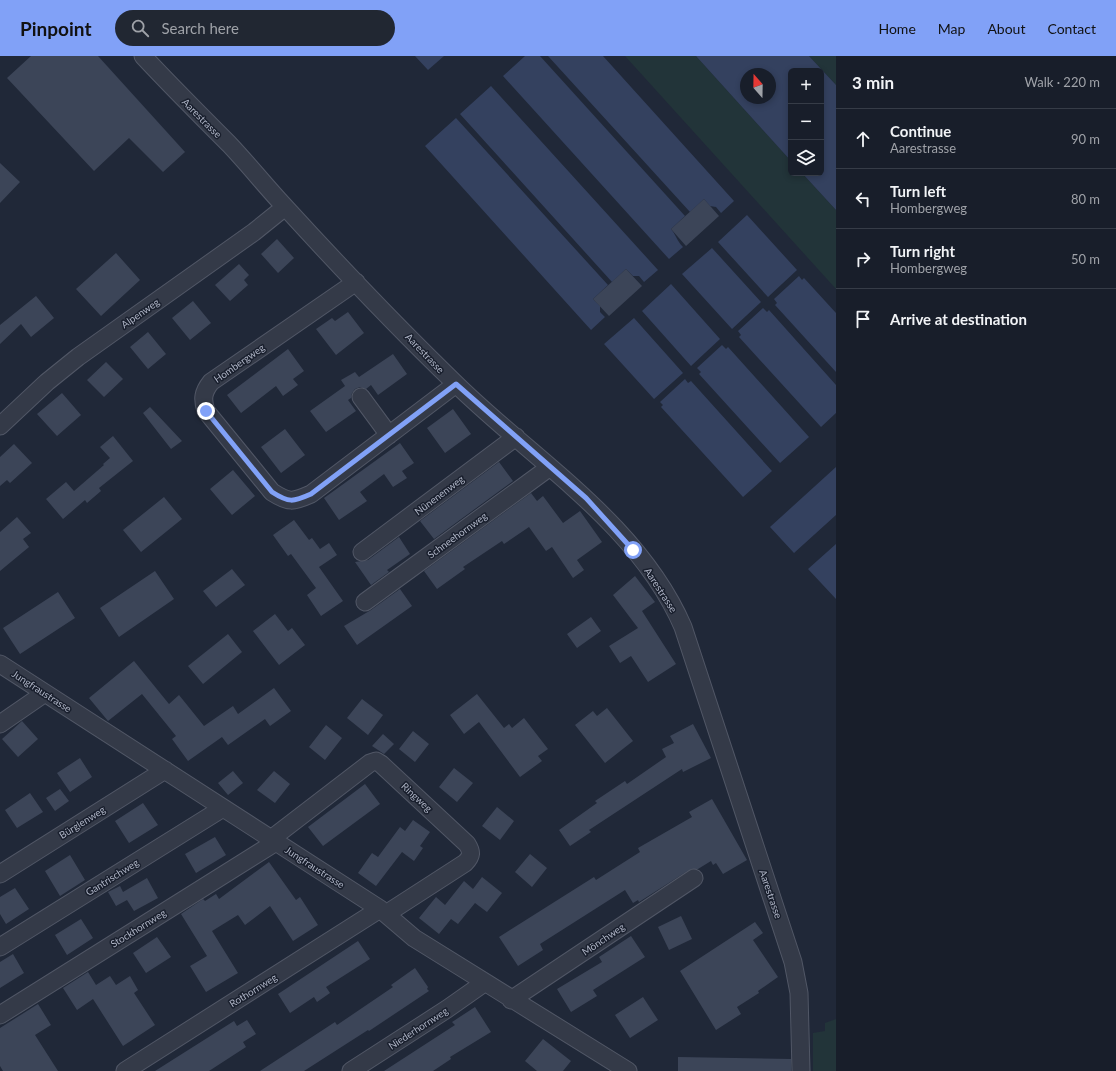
<!DOCTYPE html>
<html lang="en">
<head>
<meta charset="utf-8">
<style>
  :root { --surface:#181e2a; --page:#212732; --text:#f1f3f6; --muted:#9fa2a8; --line:#363c47; --accent:#81a1f7 }
  body { margin:0; font-family:Lato,sans-serif; background:var(--page); color:var(--text) }
  .controls { position:absolute; right:12px; top:12px; display:grid; overflow:hidden; border-radius:6px; box-shadow:0 2px 6px #0003 }
  .controls button { width:36px; height:36px; display:grid; place-items:center; padding:0; border:0; border-bottom:1px solid var(--line); background:var(--surface); color:var(--text); font:20px sans-serif }
  .compass { position:absolute; left:740px; top:12px; width:36px; height:36px; border-radius:50%; background:var(--surface); box-shadow:0 2px 6px #0003; rotate:340deg }
  .stop { position:absolute; width:12px; height:12px; margin:-9px; border:3px solid #81a1f7; border-radius:50%; background:#fff }
  .stop.end { background:#81a1f7; border-color:#fff; box-shadow:0 1px 4px #0008 }
  .list { margin:0; padding:0; list-style:none }
  h2 { display:flex; justify-content:space-between; align-items:center; height:52px; margin:0; padding:0 16px; font-size:17px }
  h2 small { font-size:13px; font-weight:400; color:var(--muted) }
  .list li { display:grid; grid-template-columns:26px 1fr auto; gap:12px; align-items:center; box-sizing:border-box; height:60px; padding:0 16px; border-top:1px solid var(--line) }
  .list b { display:block; font-size:15px; white-space:nowrap }
  .list p { margin:0; font-size:13px; white-space:nowrap; color:var(--muted) }
  .list em { font-size:13px; font-style:normal; color:var(--muted) }
  .icon { flex:none; width:22px; height:22px; fill:none; stroke:currentColor; stroke-width:2; stroke-linecap:round; stroke-linejoin:round }
  .map { position:relative; flex:none; width:836px; height:1015px; overflow:hidden }
  header { display:flex; align-items:center; gap:24px; box-sizing:border-box; height:56px; padding:0 20px; background:var(--accent); color:#111 }
  header strong { font-size:19px }
  nav { display:flex; gap:22px; margin-inline-start:auto; font-size:14px }
  .search { width:280px; height:36px; background:var(--page); display:flex; align-items:center; gap:10px; box-sizing:border-box; padding:0 14px; border-radius:22px; color:var(--muted); font-size:15px }
  main { display:flex }
  aside { flex:1; background:var(--surface) }
  .map>svg:first-child { display:block }
  .green { fill:#223439 }
  .water { fill:#34415f; fill-rule:evenodd }
  .building { fill:#3c4558 }
  .lines { fill:none; stroke-linecap:round; stroke-linejoin:round }
  .minor-casing { stroke:#515766; stroke-width:19 }
  .minor { stroke:#343a48; stroke-width:17 }
  .route { stroke:#81a1f7; stroke-width:5 }
  .labels { text-anchor:middle; dominant-baseline:central; stroke-width:3; stroke-linejoin:round; paint-order:stroke }
  .street-label { font-size:10px; fill:#aeb4c5; stroke:#191f2d }
</style>
</head>
<body>
<header>
<strong>Pinpoint</strong>
<div class="search"><svg class="icon" aria-label="search" viewBox="0 0 24 24"><circle cx="10" cy="10" r="6"/><path d="M15 15l6 6"/></svg>Search here</div>
<nav><a>Home</a><a>Map</a><a>About</a><a>Contact</a></nav>
</header>
<main>
<div class="map">
<svg width="836" height="1015" viewBox="0 0 836 1015">
  <rect width="100%" height="100%" fill="#202838"/>
  <path class="green" d="M625 0H696L791 105V117H802L836 154V233Z
    M809 0H836V29Z
    M836 963V1015H813V977L825 975V967Z"/>
  <path class="water" d="M415 0H444L428 14Z
    M525 0H540L685 160 671 173C676 179 677 185 683 191L669 203 503 20Z
    M548 0H603L734 145 721 157 716 151 710 150 704 143 690 156Z
    M696 0H809L836 29V154L802 117H821V15H791V105ZM746 18H770V42H746Z
    M491 30 658 214 644 226 639 220H633L626 213 612 226 460 58Z
    M456 62 608 229 593 243 600 250V256L605 261 591 274 425 90Z
    M747 159 797 214 768 241 718 186Z
    M712 192 761 246 732 273 682 218Z
    M799 220 802 224 804 222 836 257V316L775 249 777 247 774 243Z
    M671 228 720 283 691 310 642 255Z
    M763 252 767 256 769 254 836 329V357L821 371 739 281 741 279 738 275Z
    M634 262 683 317 654 343 604 288Z
    M722 289 726 293 728 291 809 381 780 407 699 318 701 316 697 312Z
    M685 323 688 327 691 325 772 415 743 441 661 351 663 349 660 346Z
    M836 411V459L794 497 770 471Z
    M836 488V543L808 513Z"/>
  <path class="building" d="M31 0H98L185 96 163 116 129 82 94 115 7 22Z
    M0 107 20 126 0 147Z
    M704 143 719 160 686 190 671 173Z
    M277 183 294 202 278 217 261 198Z
    M116 197 140 224 101 260 76 233Z
    M239 208 249 219 244 224 248 229 230 245 215 229Z
    M626 213 642 230 609 260 593 243Z
    M36 240 54 262 31 281 21 268 0 288V269Z
    M193 245 211 267 190 284 172 262Z
    M348 256 364 277 336 299 316 273 332 262 335 265Z
    M148 276 166 298 148 313 130 291Z
    M288 293 304 315 293 323 298 329 283 340 276 330 241 357 227 339Z
    M393 298 407 318 378 339 371 329 366 333 360 331 355 333 352 337 351 342 348 344 356 355 326 376 310 355 345 330 341 324 355 316 359 321Z
    M106 306 123 323 104 341 87 324Z
    M62 337 81 359 57 380 37 358Z
    M150 351 182 385 171 393 143 357Z
    M453 353 471 378 445 397 427 372Z
    M285 373 305 399 281 417 261 391Z
    M113 380 133 405 99 432 101 435 87 447 85 444 63 463 46 443 66 426 74 435 104 409 103 408 110 402 100 391Z
    M400 387 414 407 402 415 407 422 393 431 384 418 360 436 367 445 339 464 324 442Z
    M14 388 32 407 10 427 7 424 0 430V401Z
    M499 406 513 425 434 483 420 465Z
    M233 414 255 440 232 459 210 433Z
    M531 437 537 445 543 440 563 467 580 455 602 486 577 504 584 514 573 522 552 491 546 495 529 471 504 488 502 485 463 511 465 513 437 533 424 515Z
    M164 441 182 463 141 496 123 474Z
    M17 461 31 477 23 483 29 491 0 515V476Z
    M294 464 309 484 312 482 320 493 329 487 337 499 319 511 343 545 321 560 307 539 316 532 291 498 288 500 273 479Z
    M399 481 410 498 387 514 389 516 371 529 355 506 368 504Z
    M232 513 245 529 216 551 203 535Z
    M155 515 174 543 119 581 100 552Z
    M635 520 655 546 642 555 676 608 648 626 631 600 620 607 609 590 638 572 613 539Z
    M400 533 412 550 357 589 344 570 371 554Z
    M58 536 75 562 20 598 3 572Z
    M275 558 288 575 292 572 305 589 279 609 253 575Z
    M591 561 601 575 577 592 567 578Z
    M228 578 242 596 203 628 188 610Z
    M134 605 169 648 179 639 204 670 233 650 238 658 274 632 291 655 270 670 265 663 228 689 222 681 188 705 172 683 176 680 142 638 108 665 89 642Z
    M477 638 504 672 509 668 512 672 524 662 548 693 538 700 542 705 520 721 479 666 464 678 450 659Z
    M362 643 383 659 368 679 347 662Z
    M607 652 633 685 605 707 575 669 593 655 597 660Z
    M22 665 38 683 18 701 2 683Z
    M693 668 711 702 683 716 682 713 589 774 591 776 570 790 559 774 597 747 595 745 625 725 627 728 666 701 662 693 674 687 670 680Z
    M326 669 342 682 325 704 309 691Z
    M413 675 429 688 415 706 399 693Z
    M383 678 394 688 384 698 372 690Z
    M80 702 92 721 70 736 57 717Z
    M454 712 473 727 457 746 439 731Z
    M233 715 243 727 228 739 218 727Z
    M274 715 290 728 275 747 257 734Z
    M365 728 380 748 323 790 308 771Z
    M60 733 69 745 55 755 46 742Z
    M30 737 43 756 17 772 5 754Z
    M712 743 747 804 723 818 716 807 713 809 711 805 698 813 689 814 639 846 638 844 633 847 625 834 540 888 543 894 518 910 499 881 594 821 596 824 640 796 638 792 692 761 689 756Z
    M143 747 158 769 129 787 115 765Z
    M497 751 514 765 500 784 482 770Z
    M413 764 430 776 420 790 423 792 414 805 402 796 376 830 358 817 372 797 378 801 400 771 405 775Z
    M215 781 226 799 196 817 185 798Z
    M530 798 547 812 532 831 515 816Z
    M70 799 85 824 60 840 45 815Z
    M269 806 296 844 300 841 318 869 293 885 270 850 245 869 238 859 212 875 238 917 206 936 190 910 207 900 181 858 203 843 205 845 216 838 219 843Z
    M482 821 502 837 487 856 475 847 458 868 451 863 439 878 419 862 436 841 445 849 464 825 473 833Z
    M147 822 158 842 134 855 127 844 116 850 108 836 120 830 123 836Z
    M15 832 29 853 6 868 0 858V841Z
    M681 860 692 883 669 894 658 871Z
    M81 863 93 882 67 899 55 879Z
    M755 866 763 877 753 884 778 921 758 935 759 937 737 951 741 958 716 974 680 915Z
    M631 880 645 901 593 934 597 940 571 956 557 933 602 906 599 901Z
    M157 881 171 901 146 917 133 897Z
    M358 885 370 903 326 931 330 937 317 946 314 941 290 957 278 938Z
    M13 898 24 917 0 932V906Z
    M415 912 428 931 427 933 429 935 369 975 368 974 304 1015H260L335 966 337 969 393 931 391 929Z
    M88 916 96 929 110 920 116 929 130 920 138 934 134 937 155 969 123 990 93 943 77 954 63 932Z
    M643 941 658 964 630 982 615 959Z
    M38 948 51 969 35 979 58 1015H3L0 1010V972Z
    M475 951 491 976 450 1001 451 1003 433 1015H384L455 969 452 966Z
    M247 964 256 978 243 986 246 991 209 1015H155L234 965 237 970Z
    M543 983 571 1005 563 1015H537L525 1005Z
    M678 1001 791 1003V1015H678Z"/>
  <g class="lines">
    <defs>
      <path id="minor" d="M143 0C171 30 200 59 229 88 249 109 267 132 287 153 341 212 397 271 455 327 533 404 638 467 683 571L793 906 799 937 801 1015
        M356 226 211 326C203 336 202 343 206 355L272 436C289 447 293 446 311 438L456 328
        M361 341 389 379
        M0 370 47 326 78 301 254 176 285 151
        M362 496 516 381
        M365 546 550 411
        M0 608 380 853 414 882 628 1015
        M0 668 45 637
        M271 783 370 707 376 705 381 708 467 788C472 796 472 800 465 807L386 858
        M0 818 165 714
        M0 891 223 752
        M511 944 694 822
        M0 959 276 786
        M125 1015 380 853
        M351 1015 447 953 484 927"/>
    </defs>
    <use href="#minor" class="minor-casing"/>
    <use href="#minor" class="minor"/>
  </g>
  <g class="lines">
    <path class="route" d="M206 355 272 436C289 447 293 446 311 438L456 328 586 442 633 494"/>
  </g>
  <g class="labels">
    <g class="street-label">
      <text transform="translate(202 62) rotate(45)">Aarestrasse</text>
      <text transform="translate(140 257) rotate(-35)">Alpenweg</text>
      <text transform="translate(425 297) rotate(46)">Aarestrasse</text>
      <text transform="translate(239 307) rotate(-35)">Hombergweg</text>
      <text transform="translate(439 439) rotate(-37)">Nünenenweg</text>
      <text transform="translate(457 479) rotate(-36)">Schneehornweg</text>
      <text transform="translate(661 534) rotate(57)">Aarestrasse</text>
      <text transform="translate(42 635) rotate(33)">Jungfraustrasse</text>
      <text transform="translate(417 741) rotate(43)">Ringweg</text>
      <text transform="translate(82 766) rotate(-32)">Bürglenweg</text>
      <text transform="translate(315 811) rotate(33)">Jungfraustrasse</text>
      <text transform="translate(112 821) rotate(-32)">Gantrischweg</text>
      <text transform="translate(771 838) rotate(71)">Aarestrasse</text>
      <text transform="translate(138 872) rotate(-32)">Stockhornweg</text>
      <text transform="translate(603 883) rotate(-34)">Mönchweg</text>
      <text transform="translate(253 934) rotate(-32)">Rothornweg</text>
      <text transform="translate(418 972) rotate(-33)">Niederhornweg</text>
    </g>
  </g>
</svg>
<div class="controls">
<button>+</button>
<button>−</button>
<button><svg class="icon" aria-label="layers" viewBox="0 0 24 24"><path d="M12 4l9 5-9 5-9-5zM3 14l9 5 9-5"/></svg></button>
</div>
<svg class="compass" viewBox="-18 -18 36 36"><path d="M0-13l5 13h-10z" fill="#e53935"/><path d="M0 13l5-13h-10z" fill="#9fa2a8"/></svg>
<div class="stop" style="left:633px;top:494px"></div>
<div class="stop end" style="left:206px;top:355px"></div>
</div>
<aside>
<h2>3 min<small>Walk · 220 m</small></h2>
<ul class="list">
<li><svg class="icon" aria-label="ahead" viewBox="0 0 24 24"><path d="M12 20V5M6 11l6-6 6 6"/></svg><div><b>Continue</b><p>Aarestrasse</p></div><em>90 m</em></li>
<li><svg class="icon" aria-label="left" viewBox="0 0 24 24"><path d="M17 20v-9H6M10 6l-5 5 5 5"/></svg><div><b>Turn left</b><p>Hombergweg</p></div><em>80 m</em></li>
<li><svg class="icon" aria-label="right" viewBox="0 0 24 24"><path d="M7 20v-9h11M14 6l5 5-5 5"/></svg><div><b>Turn right</b><p>Hombergweg</p></div><em>50 m</em></li>
<li><svg class="icon" aria-label="arrive" viewBox="0 0 24 24"><path d="M6 21V4h12l-3 4 3 4H6"/></svg><div><b>Arrive at destination</b></div></li>
</ul>
</aside>
</main>
</body>
</html>
